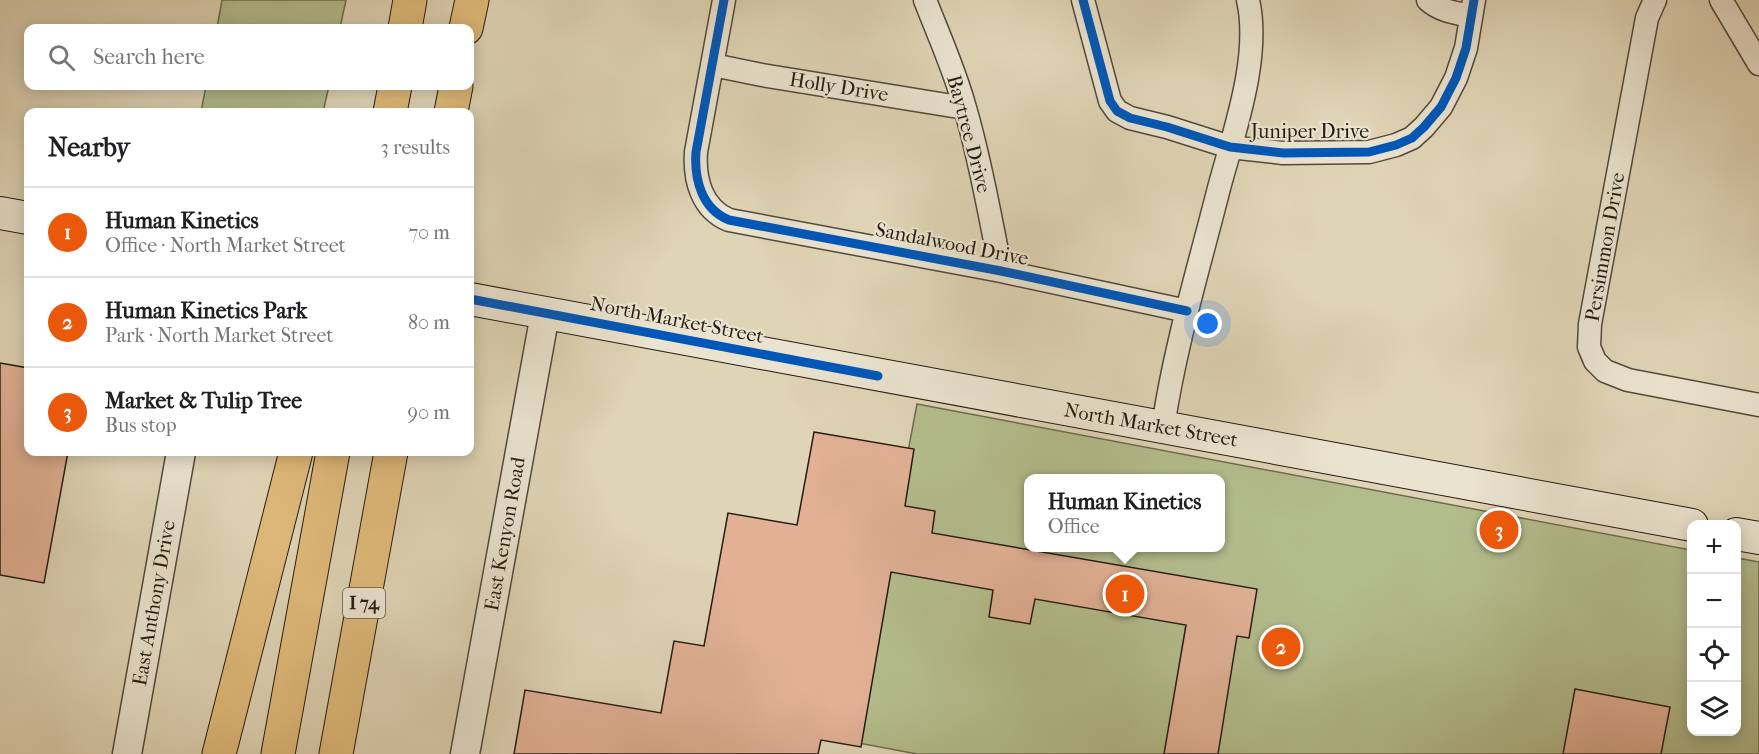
<!DOCTYPE html>
<html lang="en">
<head>
<meta charset="utf-8">
<style>
  :root { --surface:#fff; --page:#f6f6f6; --text:#202124; --muted:#757577; --line:#e0e0e0; --accent:#ea580c }
  body { margin:0; font-family:"IM FELL French Canon",serif; background:var(--page); color:var(--text) }
  .controls { position:absolute; right:18px; bottom:18px; display:grid; overflow:hidden; border-radius:12px; box-shadow:0 3px 15px #0003 }
  .controls button { width:54px; height:54px; display:grid; place-items:center; padding:0; border:0; border-bottom:2px solid var(--line); background:var(--surface); color:var(--text); font:30px sans-serif }
  .you { position:absolute; left:1208px; top:324px; width:21px; height:21px; margin:-15px; border:4px solid #fff; border-radius:50%; background:#1a73e8; box-shadow:0 0 0 9px #1a73e833 }
  .badge { display:grid; place-items:center; width:39px; height:39px; border-radius:50%; background:var(--accent); color:#fff; font-size:20px; font-weight:700 }
  .pin { position:absolute; translate:-50% -50%; border:3px solid #fff; box-shadow:0 2px 6px #0006 }
  .popup { position:absolute; left:1024px; top:474px; width:201px; height:78px; box-sizing:border-box; display:grid; place-content:center; border-radius:12px; background:var(--surface); filter:drop-shadow(0 2px 4px #0005); font-size:20px; white-space:nowrap; color:var(--muted) }
  .popup b { font-size:22px; color:var(--text) }
  .popup::after { content:''; position:absolute; left:50%; top:100%; margin-left:-12px; border:12px solid transparent; border-top-color:var(--surface) }
  .list { margin:0; padding:0; list-style:none }
  h2 { display:flex; justify-content:space-between; align-items:center; height:78px; margin:0; padding:0 24px; font-size:26px }
  h2 small { font-size:20px; font-weight:400; color:var(--muted) }
  .list li { display:grid; grid-template-columns:39px 1fr auto; gap:18px; align-items:center; box-sizing:border-box; height:90px; padding:0 24px; border-top:2px solid var(--line) }
  .list b { display:block; font-size:22px; white-space:nowrap }
  .list p { margin:0; font-size:20px; white-space:nowrap; color:var(--muted) }
  .list em { font-size:20px; font-style:normal; color:var(--muted) }
  .icon { flex:none; width:33px; height:33px; fill:none; stroke:currentColor; stroke-width:2; stroke-linecap:round; stroke-linejoin:round }
  .map { position:relative; flex:none; width:1759px; height:754px; overflow:hidden }
  .search { position:absolute; background:var(--surface); box-shadow:0 3px 15px #0003; left:24px; top:24px; width:450px; height:66px; display:flex; align-items:center; gap:15px; box-sizing:border-box; padding:0 21px; border-radius:12px; color:var(--muted); font-size:22px }
  .panel { position:absolute; background:var(--surface); box-shadow:0 3px 15px #0003; left:24px; top:108px; width:450px; height:348px; border-radius:12px }
  .map>svg:first-child { display:block }
  .green { fill:#b3bc8c; stroke:#6c6c4f; stroke-width:1.5; fill-rule:evenodd }
  .building { fill:#e1b095; stroke:#241b12; stroke-width:1.5 }
  .lines { fill:none; stroke-linecap:round; stroke-linejoin:round }
  .minor-casing { stroke:#53493b; stroke-width:25 }
  .tertiary-casing { stroke:#53493b; stroke-width:31 }
  .secondary-casing { stroke:#241b12; stroke-width:34 }
  .motorway-casing { stroke:#241b12; stroke-width:35 }
  .minor { stroke:#eae3cf; stroke-width:22 }
  .tertiary { stroke:#eae3cf; stroke-width:28 }
  .secondary { stroke:#eae3cf; stroke-width:32 }
  .motorway { stroke:#e0ba7a; stroke-width:33 }
  .cycleway-casing { stroke:#eae3cf; stroke-width:13 }
  .cycleway { stroke:#0057b8; stroke-width:9 }
  .labels { text-anchor:middle; dominant-baseline:central; stroke-width:4.5; stroke-linejoin:round; paint-order:stroke }
  .shield { fill:#eae3cf; stroke:#5f574b; stroke-width:1.5 }
  .shield-label { font-size:18px; font-weight:bold; fill:#241b12 }
  .street-label { font-size:20px; fill:#241b12; stroke:#eae3cf }
</style>
</head>
<body>
<div class="map">
<svg width="1759" height="754" viewBox="0 0 1759 754">
  <rect width="100%" height="100%" fill="#dfd4b5"/>
  <filter id="stains"><feTurbulence type="fractalNoise" baseFrequency=".00333" numOctaves="4"/><feColorMatrix values="0 0 0 0 .2 0 0 0 0 .09 0 0 0 0 .02 0 0 0 .5 -.17"/></filter>
  <radialGradient id="worn" r=".72"><stop offset=".6" stop-color="#630" stop-opacity="0"/><stop offset="1" stop-color="#630" stop-opacity=".3"/></radialGradient>
  <path class="green" d="M222 0H346L340 28H217Z
    M206 86H329L323 112H201Z
    M917 404 1691 550 1692 732H1736L1737 558 1759 562V754H917L853 742ZM1029 478H1221V548H1029Z"/>
  <path class="building" d="M0 363 28 368V452H68L44 583 0 575Z
    M814 432 914 449 905 506 935 511 932 533 1257 589 1249 638 1237 636 1218 754H1164L1186 625 1035 599 1030 624 989 617 993 590 891 572 861 747 821 740 818 754H514L525 690 661 713 674 641 704 646 728 513 797 525Z
    M1575 689 1670 707 1661 754H1563Z"/>
  <g class="lines">
    <defs>
      <path id="minor" d="M724 0 696 152C694 180 702 209 729 220L1001 271 1187 311
        M925 0C939 36 955 71 965 108 981 162 990 217 1001 271
        M1083 0 1110 101 1117 111 1130 118 1167 127 1230 147 1283 153 1369 152 1396 145 1412 138 1424 127 1441 107 1456 78 1466 48 1474 0
        M1428 0C1440 11 1455 13 1471 16
        M1655 0 1647 18 1590 324 1589 347 1595 361 1605 371 1628 380 1759 405
        M1721 0 1759 64
        M713 65 762 75 965 108
        M1163 427C1175 346 1199 267 1219 188 1234 132 1261 57 1248 0"/>
      <path id="tertiary" d="M127 754 181 452
        M465 754 545 314"/>
      <path id="secondary" d="M0 213 28 218
        M470 299C877 375 1284 451 1692 525
        M1736 534 1759 538"/>
      <path id="motorway" d="M405 28 410 0
        M466 28 472 0
        M390 112 395 86
        M451 112 456 86
        M219 754 296 452
        M278 754 333 452
        M336 754 391 452"/>
    </defs>
    <use href="#minor" class="minor-casing"/>
    <use href="#tertiary" class="tertiary-casing"/>
    <use href="#secondary" class="secondary-casing"/>
    <use href="#motorway" class="motorway-casing"/>
    <use href="#minor" class="minor"/>
    <use href="#tertiary" class="tertiary"/>
    <use href="#secondary" class="secondary"/>
    <use href="#motorway" class="motorway"/>
    <defs>
      <path id="cycleway" d="M724 0 696 152C694 180 702 209 729 220L1001 271 1187 311
        M1083 0 1110 101 1117 111 1130 118 1167 127 1230 147 1283 153 1369 152 1396 145 1412 138 1424 127 1441 107 1456 78 1466 48 1474 0
        M470 299 878 376"/>
    </defs>
    <use href="#cycleway" class="cycleway-casing"/>
    <use href="#cycleway" class="cycleway"/>
  </g>
  <g class="labels">
    <rect class="shield" x="343" y="588" width="42" height="30" rx="4.5"/>
    <g class="shield-label">
      <text x="364" y="603">I 74</text>
    </g>
    <g class="street-label">
      <text transform="translate(839 87) rotate(9)">Holly Drive</text>
      <text x="1310" y="131">Juniper Drive</text>
      <text transform="translate(969 134) rotate(75)">Baytree Drive</text>
      <text transform="translate(952 244) rotate(11)">Sandalwood Drive</text>
      <text transform="translate(1605 247) rotate(-80)">Persimmon Drive</text>
      <text transform="translate(677 320) rotate(11)">North Market Street</text>
      <text transform="translate(1151 425) rotate(10)">North Market Street</text>
      <text transform="translate(505 534) rotate(-80)">East Kenyon Road</text>
      <text transform="translate(154 603) rotate(-80)">East Anthony Drive</text>
    </g>
  </g>
  <rect width="100%" height="100%" filter="url(#stains)"/>
  <rect width="100%" height="100%" fill="url(#worn)"/>
</svg>
<div class="controls">
<button>+</button>
<button>−</button>
<button><svg class="icon" aria-label="locate" viewBox="0 0 24 24"><circle cx="12" cy="12" r="6"/><path d="M12 2v4M12 18v4M2 12h4M18 12h4"/></svg></button>
<button><svg class="icon" aria-label="layers" viewBox="0 0 24 24"><path d="M12 4l9 5-9 5-9-5zM3 14l9 5 9-5"/></svg></button>
</div>
<div class="you"></div>
<div class="pin badge" style="left:1125px;top:594px">1</div>
<div class="popup"><b>Human Kinetics</b>Office</div>
<div class="pin badge" style="left:1281px;top:647px">2</div>
<div class="pin badge" style="left:1499px;top:530px">3</div>
<div class="search"><svg class="icon" aria-label="search" viewBox="0 0 24 24"><circle cx="10" cy="10" r="6"/><path d="M15 15l6 6"/></svg>Search here</div>
<section class="panel">
<h2>Nearby<small>3 results</small></h2>
<ul class="list">
<li><span class="badge">1</span><div><b>Human Kinetics</b><p>Office · North Market Street</p></div><em>70 m</em></li>
<li><span class="badge">2</span><div><b>Human Kinetics Park</b><p>Park · North Market Street</p></div><em>80 m</em></li>
<li><span class="badge">3</span><div><b>Market &amp; Tulip Tree</b><p>Bus stop</p></div><em>90 m</em></li>
</ul>
</section>
</div>
</body>
</html>
